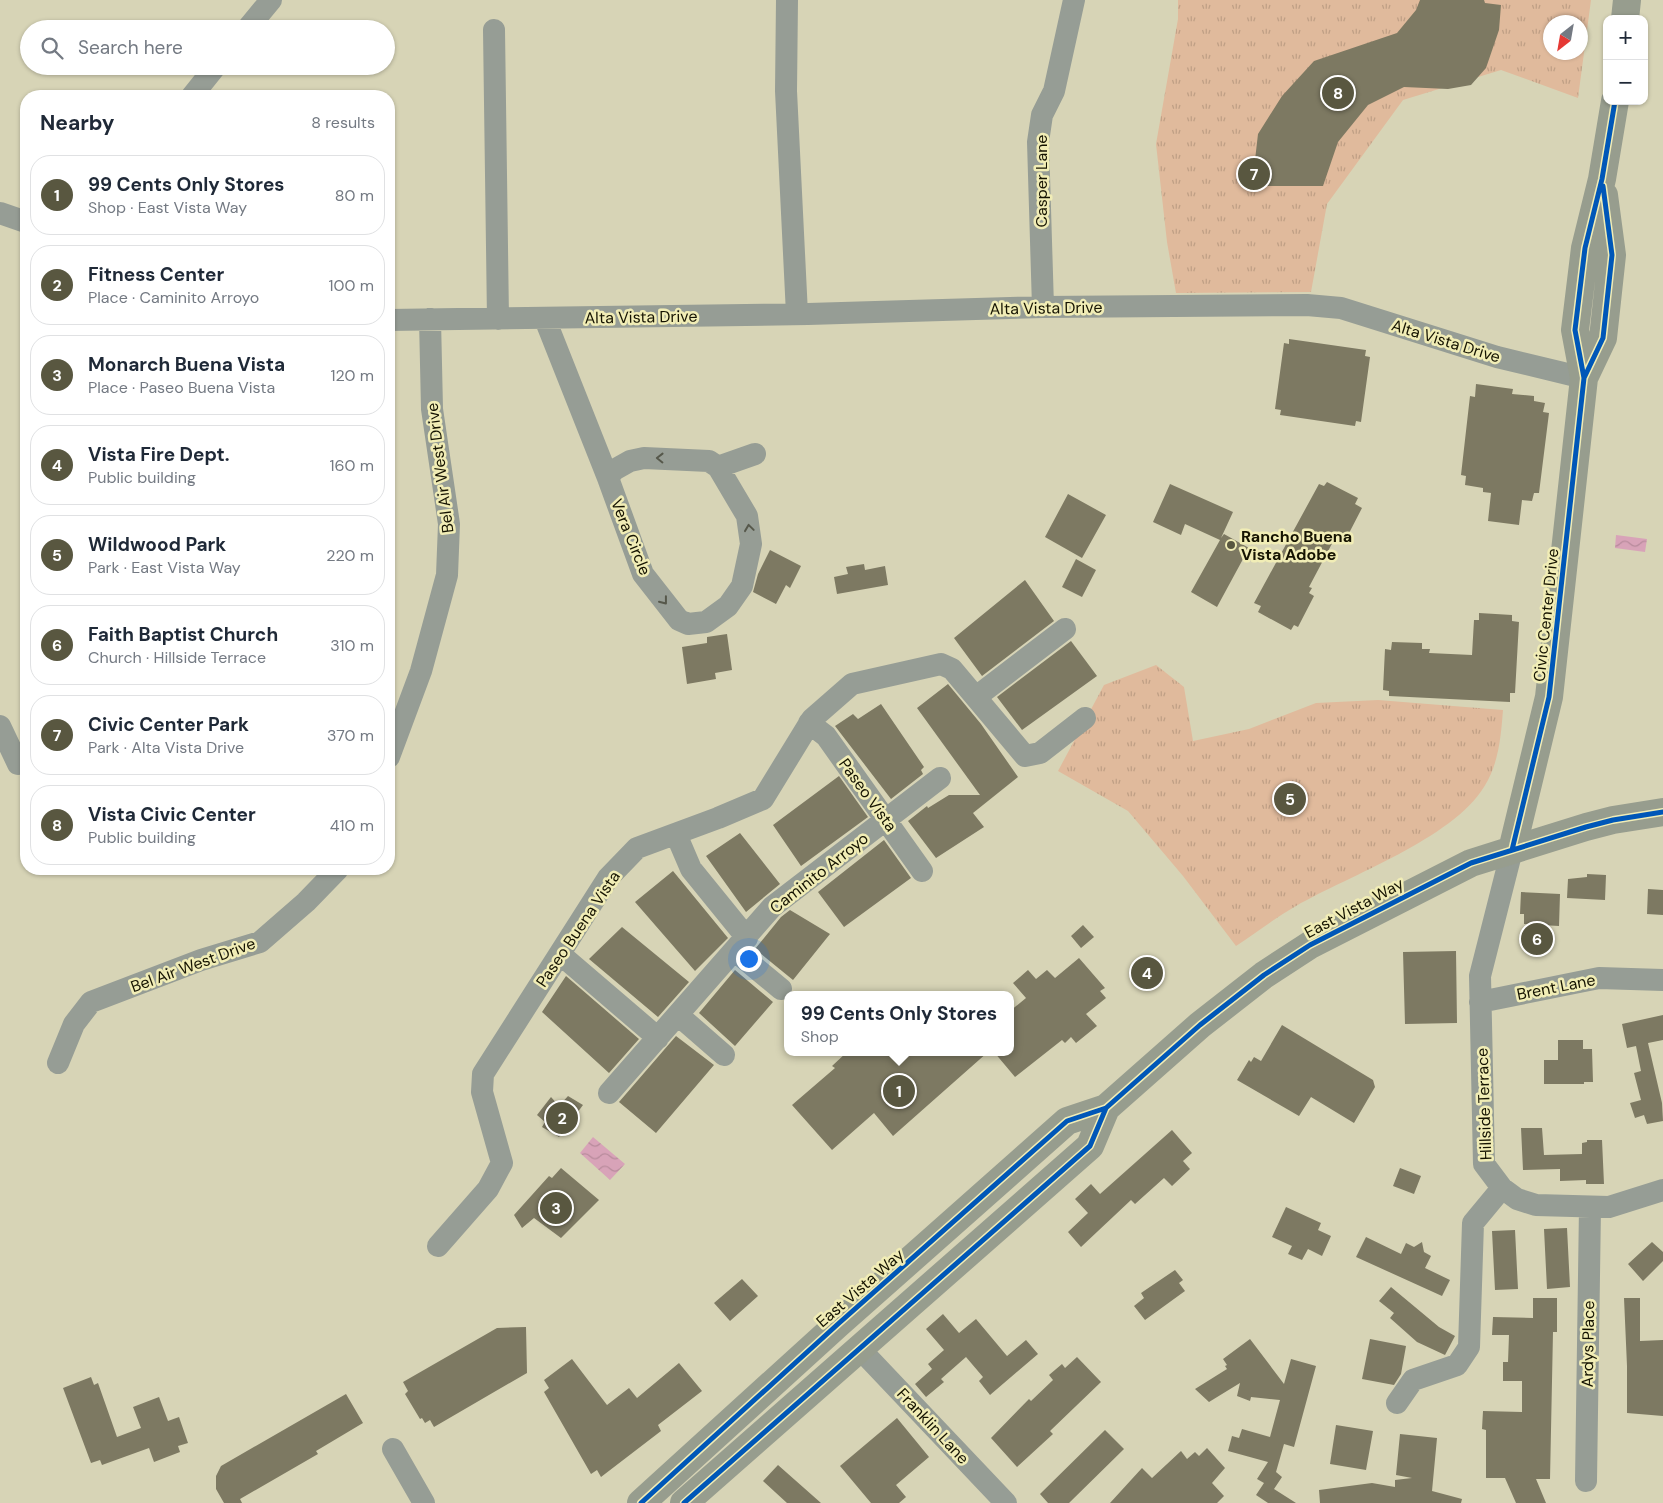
<!DOCTYPE html>
<html lang="en">
<head>
<meta charset="utf-8">
<style>
  :root { --surface:#fff; --page:#f6f6f7; --text:#1f2937; --muted:#747a83; --line:#e0e1e3; --accent:#595740 }
  body { margin:0; font-family:"DM Sans",sans-serif; background:var(--page); color:var(--text) }
  .controls { position:absolute; right:15px; top:15px; display:grid; overflow:hidden; border-radius:10px; box-shadow:0 1px 4px #0004 }
  .controls button { width:45px; height:45px; display:grid; place-items:center; padding:0; border:0; border-bottom:1px solid var(--line); background:var(--surface); color:var(--text); font:25px sans-serif }
  .compass { position:absolute; left:1543px; top:15px; width:45px; height:45px; border-radius:50%; background:var(--surface); box-shadow:0 1px 4px #0004; rotate:211deg }
  .you { position:absolute; left:748px; top:958px; width:18px; height:18px; margin:-12px; border:4px solid #fff; border-radius:50%; background:#1a73e8; box-shadow:0 0 0 8px #1a73e833 }
  .badge { display:grid; place-items:center; width:32px; height:32px; border-radius:50%; background:var(--accent); color:#fff; font-size:16px; font-weight:700 }
  .pin { position:absolute; translate:-50% -50%; border:2px solid #fff; box-shadow:0 1px 5px #0006 }
  .popup { position:absolute; left:784px; top:991px; width:230px; height:65px; box-sizing:border-box; display:grid; place-content:center; border-radius:10px; background:var(--surface); filter:drop-shadow(0 1px 4px #0005); font-size:16px; white-space:nowrap; color:var(--muted) }
  .popup b { font-size:19px; color:var(--text) }
  .popup::after { content:''; position:absolute; left:50%; top:100%; margin-left:-10px; border:10px solid transparent; border-top-color:var(--surface) }
  .list { margin:0; padding:0; list-style:none }
  h2 { display:flex; justify-content:space-between; align-items:center; height:65px; margin:0; padding:0 20px; font-size:21px }
  h2 small { font-size:16px; font-weight:400; color:var(--muted) }
  .list li { display:grid; grid-template-columns:32px 1fr auto; gap:15px; align-items:center; box-sizing:border-box; height:80px; margin:0 10px 10px; padding:0 10px; border:1px solid var(--line); border-radius:20px }
  .list b { display:block; font-size:19px; white-space:nowrap }
  .list p { margin:0; font-size:16px; white-space:nowrap; color:var(--muted) }
  .list em { font-size:16px; font-style:normal; color:var(--muted) }
  .icon { flex:none; width:28px; height:28px; fill:none; stroke:currentColor; stroke-width:2; stroke-linecap:round; stroke-linejoin:round }
  .map { position:relative; flex:none; width:1663px; height:1503px; overflow:hidden }
  .search { position:absolute; background:var(--surface); box-shadow:0 1px 4px #0004; left:20px; top:20px; width:375px; height:55px; display:flex; align-items:center; gap:12px; box-sizing:border-box; padding:0 18px; border-radius:28px; color:var(--muted); font-size:19px }
  .panel { position:absolute; background:var(--surface); box-shadow:0 1px 4px #0004; left:20px; top:90px; width:375px; height:785px; border-radius:20px }
  .map>svg:first-child { display:block }
  .park { fill:url(#park-tufts); fill-rule:evenodd }
  .water { fill:url(#water-waves) }
  .building { fill:#7d7962 }
  .lines { fill:none; stroke-linecap:round; stroke-linejoin:round }
  .minor { stroke:#969d95; stroke-width:22 }
  .major { stroke:#979d8e; stroke-width:28 }
  .cycleway-casing { stroke:#f1edb6; stroke-width:8 }
  .cycleway { stroke:#0057b8; stroke-width:5 }
  .oneway { stroke:#56584b }
  .poi-dot { fill:#595740; stroke:#f1edb6; stroke-width:2 }
  .labels { text-anchor:middle; dominant-baseline:central; stroke-width:5; stroke-linejoin:round; paint-order:stroke }
  .street-label { font-size:16px; fill:#151301; stroke:#f1edb6 }
  .poi-label { font-size:16px; font-weight:bold; fill:#151301; stroke:#f1edb6; text-anchor:start }
</style>
</head>
<body>
<div class="map">
<svg width="1663" height="1503" viewBox="0 0 1663 1503">
  <defs>
    <pattern id="park-tufts" width="24" height="20" patternUnits="userSpaceOnUse" patternTransform="scale(1.25)"><rect width="24" height="20" fill="#e0ba9c"/><path d="M3 7l-1-3M5 7V3M7 7l1-3M15 17l-1-3M17 17v-4M19 17l1-3" fill="none" stroke="#bf9f85"/></pattern>
    <pattern id="water-waves" width="16" height="10" patternUnits="userSpaceOnUse" patternTransform="scale(1.25)"><rect width="16" height="10" fill="#d8a3b8"/><path d="M0 5q4-4 8 0t8 0" fill="none" stroke="#b88b9c"/></pattern>
  </defs>
  <rect width="100%" height="100%" fill="#d7d4b6"/>
  <path class="park" d="M1178 0H1591L1578 98 1501 70 1403 100 1327 204 1311 292 1176 293 1167 242 1156 144 1178 19ZM1550 22H1580V52H1550Z
    M1156 665 1184 687 1193 741 1249 729 1316 703 1378 700 1503 710C1501 735 1499 764 1484 787 1452 839 1350 875 1296 906 1275 918 1256 933 1236 946L1183 876 1128 811 1058 771 1104 685Z"/>
  <path class="water" d="M1616 535 1647 539 1645 552 1615 548Z
    M593 1137 625 1164 610 1180 580 1153Z"/>
  <path class="building" d="M1420 0H1484L1485 3 1501 5 1499 30 1486 68 1471 85 1448 89 1404 87 1368 105 1338 142 1323 186H1252L1258 134 1282 96 1314 61 1397 33 1416 10Z
    M1289 339 1366 350 1365 356 1370 357 1361 422 1356 421 1355 426 1280 415 1281 410 1275 409 1284 343 1289 344Z
    M1476 384 1513 389 1512 394 1534 396V401L1545 403 1543 412 1549 413 1539 493H1534L1532 501 1522 500 1519 525 1488 521 1491 493 1483 492V488L1465 485 1466 476 1461 475 1470 396 1475 397Z
    M1327 482 1358 498 1355 504 1362 508 1347 537 1340 533 1337 539 1335 538 1309 587 1312 588 1309 593 1314 596 1298 627 1294 625 1291 630 1258 612 1261 606 1254 603 1319 484 1324 486Z
    M1170 484 1233 512 1221 538 1224 534 1249 548 1217 607 1191 592 1220 540 1185 524 1181 535 1153 522Z
    M1068 494 1106 515 1082 558 1045 537Z
    M770 550 801 566 790 588 786 585 776 604 753 592 758 574Z
    M1076 559 1096 570 1082 597 1062 587Z
    M864 564 865 570 885 566 888 585 837 594 834 577 848 574 846 567Z
    M1025 580 1054 621 982 676 954 638Z
    M1479 613 1512 615V621L1519 622 1515 693H1510V702L1389 696V691L1383 690 1385 649 1391 650 1392 642 1422 643V649H1430L1429 653 1472 655 1474 620H1479Z
    M727 634 732 670 715 673 716 679 687 684 682 647 707 643V637Z
    M1071 641 1097 676 1022 730 997 697Z
    M948 684 981 724 1018 777 973 813 984 827 936 858 908 821 927 806 928 808 949 795H980L917 708Z
    M881 704 924 767 921 770 923 774 891 799 835 726 853 714 858 719Z
    M839 776 868 817 801 866 773 825Z
    M740 833 780 884 746 912 706 856Z
    M884 840 911 878 844 927 818 892Z
    M673 871 728 938 695 971 635 902Z
    M1587 874 1606 875 1605 900 1567 898 1568 879 1587 877Z
    M1648 889 1663 890V915L1647 914Z
    M1521 892 1560 894 1559 926 1524 924V914H1520Z
    M790 910 830 934 793 980 755 949 781 917Z
    M1083 925 1094 937 1081 948 1071 936Z
    M622 927 689 982 658 1017 589 959Z
    M1456 951 1457 1023 1405 1024 1403 952Z
    M1079 958 1105 988 1100 991 1106 998 1086 1014 1097 1026 1076 1043 1071 1037 1065 1043 1062 1040 1015 1077 994 1052H1010V1011L1026 998 1013 983 1028 970 1036 979 1047 970 1055 978Z
    M735 970 773 1002 735 1046 699 1013Z
    M566 976 639 1039 609 1073 542 1012Z
    M1663 1015V1040L1648 1043 1662 1103 1663 1121 1647 1124 1644 1115 1635 1118 1630 1103 1641 1100 1634 1073 1641 1071 1636 1046 1627 1048 1622 1024Z
    M1282 1025 1373 1080 1375 1087 1354 1123 1311 1097 1299 1116 1237 1080 1249 1060 1251 1062 1254 1057 1261 1061Z
    M676 1036 714 1065 656 1133 619 1102Z
    M1558 1040H1583V1049H1592L1593 1082H1584V1084H1544V1060H1558Z
    M847 1052H988L893 1136 874 1113 832 1150 792 1105 835 1068 832 1066Z
    M568 1096 583 1105 559 1137 542 1127 545 1122 537 1115 551 1097 559 1106Z
    M1521 1128H1542L1544 1155 1582 1154V1143L1587 1142V1140H1602L1604 1184H1586V1180L1560 1181V1169L1523 1170Z
    M1172 1130 1192 1153 1183 1161 1190 1169 1172 1186 1164 1178 1135 1204 1131 1200 1081 1247 1068 1232 1088 1213 1075 1199 1091 1184 1100 1194Z
    M561 1168 599 1200 561 1238 534 1218 522 1228 514 1215 549 1176 552 1178Z
    M1400 1168 1421 1176 1414 1194 1393 1186Z
    M1286 1207 1321 1223 1318 1230 1331 1236 1322 1256 1308 1249 1302 1260 1288 1254 1292 1246 1272 1237Z
    M1567 1228 1570 1287 1547 1289 1544 1229Z
    M1515 1230 1518 1289 1495 1290 1492 1231Z
    M1366 1237 1401 1254 1406 1243 1414 1247 1422 1242 1424 1252 1431 1256 1425 1268 1450 1280 1442 1296 1356 1257Z
    M1652 1242 1663 1252V1261L1643 1281 1628 1264Z
    M1175 1270 1183 1280 1179 1283 1185 1291 1145 1320 1134 1306 1144 1298 1141 1293Z
    M742 1279 758 1296 730 1321 714 1303Z
    M1391 1287 1439 1327 1455 1336 1445 1355 1417 1342 1390 1318 1394 1313 1379 1301Z
    M1533 1298H1557V1332H1553L1550 1479H1536L1546 1503H1516L1505 1478H1486V1430L1482 1429 1483 1411 1522 1412V1381H1503V1362H1508L1509 1335H1492L1493 1317 1533 1318Z
    M1624 1298H1640V1341L1663 1340V1416L1627 1413V1366Z
    M943 1314 959 1333 976 1319 1007 1356 1026 1340 1038 1354 990 1395 979 1381 983 1377 966 1357 941 1379 944 1382 926 1397 915 1384 932 1369 928 1364 944 1350 926 1329Z
    M526 1327 527 1373 434 1427 430 1420 425 1423 422 1418 420 1419 405 1394 408 1391 403 1382 497 1328Z
    M1250 1339 1284 1384 1291 1359 1316 1366 1294 1447 1284 1444 1276 1472 1282 1477 1274 1489 1296 1503H1268L1256 1495 1264 1483 1257 1479 1268 1462 1228 1451 1232 1436 1239 1438 1242 1429 1270 1437 1280 1400 1251 1397 1250 1401 1237 1396 1240 1383 1209 1402 1195 1389 1227 1369 1225 1366 1227 1365 1223 1359Z
    M1370 1339 1406 1346 1401 1374 1394 1385 1362 1379Z
    M1077 1357 1101 1382 1050 1431 1053 1434 1017 1467 991 1438 1029 1399 1031 1401 1053 1380 1049 1375 1062 1364 1065 1368Z
    M572 1359 607 1405 629 1388 637 1398 679 1363 702 1391 658 1425 661 1431 601 1477 597 1470 591 1474 544 1392 549 1388 544 1380Z
    M91 1377 94 1385 98 1383 117 1437 141 1428 133 1407 159 1397 168 1421 179 1417 188 1443 178 1446 180 1452 154 1462 149 1448 102 1465 100 1460 91 1463 63 1388Z
    M346 1394 363 1423 316 1451 318 1454 240 1499 242 1503H224L216 1489V1476L221 1466Z
    M897 1418 929 1457 896 1485 906 1497 899 1503H871L840 1466Z
    M1336 1425 1373 1431 1366 1470 1330 1464Z
    M1105 1430 1124 1449 1069 1503H1048L1040 1494Z
    M1400 1434 1437 1438 1432 1491 1462 1499 1461 1503H1320L1319 1490 1372 1483 1395 1487V1480L1412 1478 1396 1475Z
    M1207 1448 1225 1468 1212 1483 1224 1496 1217 1503H1110L1142 1468 1152 1478 1181 1451 1187 1459 1195 1452 1199 1456Z
    M778 1465 821 1503H787L763 1481Z"/>
  <g class="lines">
    <path class="minor" d="M787 0 786 91 797 314
      M247 29 271 0
      M494 30 498 319
      M192 96 216 66
      M0 213 26 222
      M1043 307 1038 142 1042 115 1054 91 1074 0
      M545 319 608 478 643 574 679 620 688 624 706 622 728 606 742 586 751 544 747 516 718 467 709 461 644 458 630 461 614 470 608 478
      M389 320 808 314 1043 307 1307 305 1341 308 1497 357 1584 378
      M718 467 755 454
      M976 697 1065 629
      M809 723 826 736 922 871
      M0 726 18 764
      M389 757 421 671 447 575 449 524 432 409 430 319
      M676 834 691 869 747 938
      M1512 850 1480 976 1484 1164 1502 1188 1517 1199 1536 1205 1609 1207 1663 1190
      M735 951 781 989
      M560 954 658 1038
      M1480 1002 1599 978 1663 980
      M678 1015 724 1055
      M58 1063 74 1024 91 1002 201 960 260 942 306 902 338 869
      M609 1093 772 907 940 778
      M438 1246 488 1189 502 1163 482 1092 483 1074 608 878 637 848 718 818 763 799 812 719 852 684 941 664 952 669 1025 756 1040 753 1085 718
      M859 1348 1006 1503
      M1397 1403 1413 1380 1457 1365 1469 1347 1473 1223 1502 1188
      M393 1449 424 1503
      M1586 1481 1590 1207"/>
    <path class="major" d="M1625 19 1627 0
      M1584 378 1603 338 1612 255 1604 195
      M1512 850 1549 697 1584 378 1575 330 1585 248 1602 179 1615 101
      M641 1503 838 1324 1067 1121 1106 1108 1200 1025 1264 975 1310 945 1471 863 1586 827 1613 820 1663 812
      M684 1503 1090 1146 1106 1108"/>
    <defs>
      <path id="cycleway" d="M1584 378 1603 338 1612 255 1603 186
        M1512 850 1549 697 1584 378 1575 330 1585 248 1602 179 1615 101
        M641 1503 838 1324 1067 1121 1106 1108 1200 1025 1264 975 1310 945 1471 863 1586 827 1613 820 1663 812
        M684 1503 1090 1146 1106 1108"/>
    </defs>
    <use href="#cycleway" class="cycleway-casing"/>
    <use href="#cycleway" class="cycleway"/>
  </g>
  <defs><path id="oneway-chevron" d="M-2-3.5L2.5 0L-2 3.5" fill="none" stroke-width="1.6" stroke-linecap="round" stroke-linejoin="round" transform="scale(1.25)"/></defs>
  <g class="oneway">
    <use href="#oneway-chevron" transform="translate(660 458) rotate(-179)"/>
    <use href="#oneway-chevron" transform="translate(749 528) rotate(-98)"/>
    <use href="#oneway-chevron" transform="translate(664 601) rotate(52)"/>
  </g>
  <circle class="poi-dot" cx="1231" cy="545" r="5"/>
  <g class="labels">
    <g class="street-label">
      <text transform="translate(1041 181) rotate(-90)">Casper Lane</text>
      <text transform="translate(1046 308) rotate(-1)">Alta Vista Drive</text>
      <text transform="translate(641 317) rotate(-1)">Alta Vista Drive</text>
      <text transform="translate(1446 341) rotate(17)">Alta Vista Drive</text>
      <text transform="translate(440 468) rotate(-97)">Bel Air West Drive</text>
      <text transform="translate(631 537) rotate(68)">Vera Circle</text>
      <text transform="translate(1546 615) rotate(-84)">Civic Center Drive</text>
      <text transform="translate(868 795) rotate(54)">Paseo Vista</text>
      <text transform="translate(819 873) rotate(-38)">Caminito Arroyo</text>
      <text transform="translate(1354 908) rotate(-28)">East Vista Way</text>
      <text transform="translate(578 929) rotate(-56)">Paseo Buena Vista</text>
      <text transform="translate(193 965) rotate(-20)">Bel Air West Drive</text>
      <text transform="translate(1556 987) rotate(-11)">Brent Lane</text>
      <text transform="translate(1484 1104) rotate(-92)">Hillside Terrace</text>
      <text transform="translate(860 1288) rotate(-41)">East Vista Way</text>
      <text transform="translate(1588 1344) rotate(-89)">Ardys Place</text>
      <text transform="translate(933 1426) rotate(47)">Franklin Lane</text>
    </g>
    <g class="poi-label">
      <text x="1241" y="536">Rancho Buena<tspan x="1241" dy="18">Vista Adobe</tspan></text>
    </g>
  </g>
</svg>
<div class="controls">
<button>+</button>
<button>−</button>
</div>
<svg class="compass" viewBox="-18 -18 36 36"><path d="M0-13l5 13h-10z" fill="#e53935"/><path d="M0 13l5-13h-10z" fill="#747a83"/></svg>
<div class="you"></div>
<div class="pin badge" style="left:899px;top:1091px">1</div>
<div class="popup"><b>99 Cents Only Stores</b>Shop</div>
<div class="pin badge" style="left:562px;top:1118px">2</div>
<div class="pin badge" style="left:556px;top:1208px">3</div>
<div class="pin badge" style="left:1147px;top:973px">4</div>
<div class="pin badge" style="left:1290px;top:799px">5</div>
<div class="pin badge" style="left:1537px;top:939px">6</div>
<div class="pin badge" style="left:1254px;top:174px">7</div>
<div class="pin badge" style="left:1338px;top:93px">8</div>
<div class="search"><svg class="icon" aria-label="search" viewBox="0 0 24 24"><circle cx="10" cy="10" r="6"/><path d="M15 15l6 6"/></svg>Search here</div>
<section class="panel">
<h2>Nearby<small>8 results</small></h2>
<ul class="list">
<li><span class="badge">1</span><div><b>99 Cents Only Stores</b><p>Shop · East Vista Way</p></div><em>80 m</em></li>
<li><span class="badge">2</span><div><b>Fitness Center</b><p>Place · Caminito Arroyo</p></div><em>100 m</em></li>
<li><span class="badge">3</span><div><b>Monarch Buena Vista</b><p>Place · Paseo Buena Vista</p></div><em>120 m</em></li>
<li><span class="badge">4</span><div><b>Vista Fire Dept.</b><p>Public building</p></div><em>160 m</em></li>
<li><span class="badge">5</span><div><b>Wildwood Park</b><p>Park · East Vista Way</p></div><em>220 m</em></li>
<li><span class="badge">6</span><div><b>Faith Baptist Church</b><p>Church · Hillside Terrace</p></div><em>310 m</em></li>
<li><span class="badge">7</span><div><b>Civic Center Park</b><p>Park · Alta Vista Drive</p></div><em>370 m</em></li>
<li><span class="badge">8</span><div><b>Vista Civic Center</b><p>Public building</p></div><em>410 m</em></li>
</ul>
</section>
</div>
</body>
</html>
